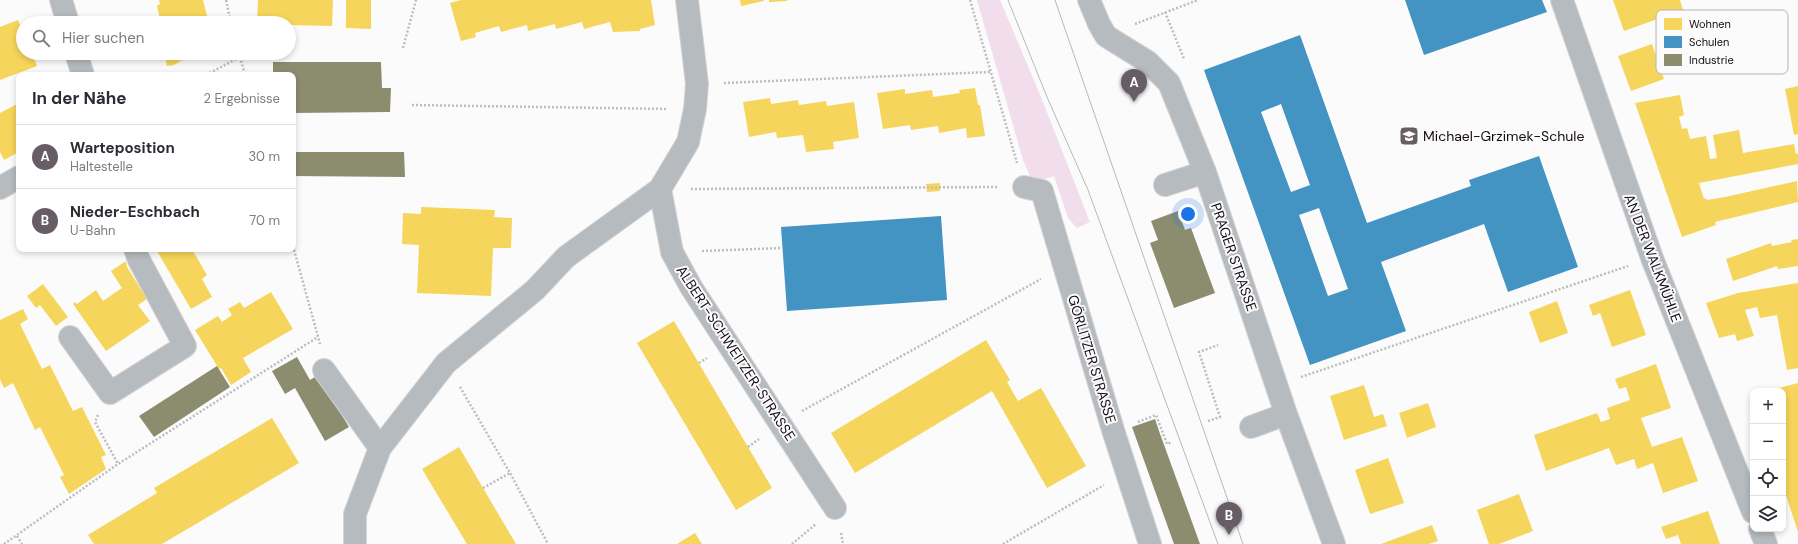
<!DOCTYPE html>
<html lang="de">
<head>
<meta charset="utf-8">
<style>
  :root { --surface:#fff; --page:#f7f7f7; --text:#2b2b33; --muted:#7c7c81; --line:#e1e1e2; --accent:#665e64 }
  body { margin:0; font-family:"DM Sans",sans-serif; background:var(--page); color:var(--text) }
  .controls { position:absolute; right:12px; bottom:12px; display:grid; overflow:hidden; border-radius:8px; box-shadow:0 2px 6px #0003 }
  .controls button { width:36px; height:36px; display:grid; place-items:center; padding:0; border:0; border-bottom:1px solid var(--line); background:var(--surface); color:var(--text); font:20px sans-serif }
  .you { position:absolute; left:1188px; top:214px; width:14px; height:14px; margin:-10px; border:3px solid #fff; border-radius:50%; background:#1a73e8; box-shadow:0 0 0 6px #1a73e833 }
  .badge { display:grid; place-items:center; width:26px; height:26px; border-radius:50%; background:var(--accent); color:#fff; font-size:13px; font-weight:700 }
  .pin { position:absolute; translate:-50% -33px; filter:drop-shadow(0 1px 2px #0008) }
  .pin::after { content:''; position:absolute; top:21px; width:14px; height:12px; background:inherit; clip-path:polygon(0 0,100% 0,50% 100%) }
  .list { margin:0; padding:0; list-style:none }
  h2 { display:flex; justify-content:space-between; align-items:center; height:52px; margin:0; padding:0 16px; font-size:17px }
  h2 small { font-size:13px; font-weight:400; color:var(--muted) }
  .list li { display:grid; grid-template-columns:26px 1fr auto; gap:12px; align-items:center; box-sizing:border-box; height:64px; padding:0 16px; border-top:1px solid var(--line) }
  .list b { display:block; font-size:15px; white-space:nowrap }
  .list p { margin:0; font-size:13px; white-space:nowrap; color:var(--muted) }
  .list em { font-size:13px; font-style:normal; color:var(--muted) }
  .icon { flex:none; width:22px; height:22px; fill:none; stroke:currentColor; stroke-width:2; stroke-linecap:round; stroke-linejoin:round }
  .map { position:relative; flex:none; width:1798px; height:544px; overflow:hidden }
  .search { position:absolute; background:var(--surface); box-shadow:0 2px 6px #0003; left:16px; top:16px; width:280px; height:44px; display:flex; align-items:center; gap:10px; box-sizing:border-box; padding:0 14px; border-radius:22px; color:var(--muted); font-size:15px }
  .panel { position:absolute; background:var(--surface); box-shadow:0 2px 6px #0003; left:16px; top:72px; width:280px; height:180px; border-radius:8px }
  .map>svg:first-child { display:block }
  .green { fill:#f2ddec }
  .homes { fill:#f6d55c }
  .schools { fill:#4393c3; fill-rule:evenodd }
  .industry { fill:#8c8c6e }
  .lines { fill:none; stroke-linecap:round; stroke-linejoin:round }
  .minor-casing { stroke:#d6d4d6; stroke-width:24 }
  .path { stroke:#babebf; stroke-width:2.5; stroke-dasharray:2 2; stroke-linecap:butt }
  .minor { stroke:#b5bbbe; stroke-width:22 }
  .tram { stroke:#b7baba; stroke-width:1 }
  .labels { text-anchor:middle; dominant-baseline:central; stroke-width:4; stroke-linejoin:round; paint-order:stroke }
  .poi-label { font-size:14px; fill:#150a12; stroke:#fbfbfb; text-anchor:start }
  .street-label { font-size:14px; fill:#150a12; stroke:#fbfbfb }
  .key { fill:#fbfbfb; stroke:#b6b3b5; stroke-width:1 }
  .key-label { font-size:11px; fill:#150a12 }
</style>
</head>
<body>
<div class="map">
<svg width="1798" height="544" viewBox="0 0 1798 544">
  <rect width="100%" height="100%" fill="#fbfbfb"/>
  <path class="green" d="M977 0H1000L1041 97 1090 222 1077 228 1068 218 1054 176 1033 183 1023 160Z"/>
  <path class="homes" d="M159 0H203L209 23H161L157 6 160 4Z
    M258 0H333L332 26 289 25V23H257Z
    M346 0H371V29L346 28Z
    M461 0H651L655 25 640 29V31L613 32 610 22 584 29 582 22 556 29 555 24 528 31 527 25 501 32 499 26 475 33 476 37 461 41 450 3Z
    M740 0H764V1L741 6Z
    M769 0H787V1L769 2Z
    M1613 0H1680L1683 10 1624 31Z
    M18 20 23 32V53H32L37 66 0 80V27Z
    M1652 44 1664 79 1631 91 1618 56Z
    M164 53H194L174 65 167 66Z
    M1798 86V134L1794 135 1785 89Z
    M975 88 978 105H980L985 136 967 138 966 128 939 133 938 126 911 130 910 125 883 129 877 93 905 89V94L932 90 933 97 960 93 959 90Z
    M1680 95 1684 115 1679 117 1682 129 1687 128 1690 139 1706 136 1710 159 1717 158 1713 135 1739 130 1743 153 1794 144 1796 154 1798 153V164L1699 183 1704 199 1706 198 1707 200 1725 197 1797 181 1798 202 1715 222 1716 225 1682 237 1635 103Z
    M770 98 771 104 798 100 799 105 826 101 827 106 854 102 859 138 833 142 834 149 806 152 803 135 777 138 776 132 749 137 743 102Z
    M19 103V152L4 160 0 152V113Z
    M940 183V191L927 192 926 184Z
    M421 207 495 210 494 217 512 218 511 248H493L491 296 417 293 419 245 402 244 403 213 421 214Z
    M1798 239V266L1778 269 1777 266 1733 281 1726 259 1771 243 1772 246 1792 242 1791 240Z
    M160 249H197L193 251 207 275 202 279 212 297 191 309 157 251Z
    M126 261 127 267 147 299 138 305 150 321 106 351 73 304 75 302 77 304 96 290 103 301 122 288 111 271Z
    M1798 283V368L1787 370 1777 315 1760 318 1757 307 1745 310 1754 336 1737 341 1735 334 1719 338 1706 303 1738 293Z
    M43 284 68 317 56 326 40 305 36 308 27 296Z
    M1630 290 1646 335 1612 347 1600 313 1593 316 1589 305Z
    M271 292 293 329 243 358 251 372 231 385 221 368 219 369 195 330 218 316 222 322 232 315 228 309 240 302 244 308Z
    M1557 301 1568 333 1540 343 1529 312Z
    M23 309 28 319 20 324 42 369 50 365 73 411 82 407 106 455 101 457 106 469 69 494 60 477 64 475 40 427 35 430 13 383 4 388 0 379V320Z
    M674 321 772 488 736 510 637 343Z
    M986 340 1010 380 1007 382 1018 401 1041 388 1086 466 1047 488 992 391 855 473 831 433Z
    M1656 364 1671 408 1641 418 1652 447 1682 437 1698 481 1663 493 1653 463 1637 469 1634 459 1616 465 1609 448 1546 471 1534 435 1597 413 1601 422 1610 419 1607 408 1630 400 1626 387 1619 389 1615 379Z
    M1798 383V532L1783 486V391L1771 390Z
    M1364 385 1374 417 1383 414 1387 426 1344 440 1330 396Z
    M1428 403 1436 427 1407 438 1399 413Z
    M272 418 299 463 162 544H94L88 535 157 493 154 488Z
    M459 447 483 488 516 544H467L422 469Z
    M1388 458 1404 503 1370 514 1355 470Z
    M1519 494 1533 531 1499 544H1489L1477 510Z
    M1708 511 1720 544H1681L1678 535 1666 539 1661 527Z
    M1432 525 1438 541 1429 544H1381Z
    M695 533 702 544H677Z"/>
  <path class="schools" d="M1405 0H1542L1547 12 1424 55Z
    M1300 35 1367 223 1471 186 1469 180 1539 156 1578 267 1508 292 1484 224 1381 262 1406 331 1310 365 1204 70ZM1281 104 1310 185 1291 192 1261 112ZM1319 208 1348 289 1328 296 1299 215Z
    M941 216 947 300 787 311 781 227Z"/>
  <path class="industry" d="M273 62H381L382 88H391L390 112 293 113V75H273Z
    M293 152H404L405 177 293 176Z
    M1178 211 1185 230 1191 228 1215 293 1174 308 1150 243 1158 240 1151 221Z
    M297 357 310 380 318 375 349 427 325 441 295 388 285 394 272 371Z
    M217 366 230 387 154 437 139 416Z
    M1155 419 1159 431 1200 544H1174L1132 427Z"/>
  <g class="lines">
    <defs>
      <path id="minor" d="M61 0 68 23
        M1089 0 1099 24 1106 36 1148 62 1169 83 1205 172 1286 414 1334 544
        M1562 0 1652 258 1753 512
        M76 53 83 75
        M1165 185 1205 172
        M1024 187 1042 191 1113 430 1150 544
        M0 188 19 177
        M660 189 672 252 691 287 835 508
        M70 337 110 393 185 346 139 260 135 249
        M324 370 380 448
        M1251 427 1286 414
        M1760 529 1766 544
        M355 544V514L380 448 446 363 535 290 566 257 660 189 688 142 695 109 697 84 687 0"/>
    </defs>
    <use href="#minor" class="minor-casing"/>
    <path class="path" d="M226 0 231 23
      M970 0 1017 163
      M1165 12 1184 59
      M1135 24 1198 0
      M403 48 416 0
      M239 53 245 75
      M206 75 240 57
      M724 83 990 72
      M412 105 668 109
      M691 189 998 187
      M293 246 320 344
      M702 251 782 248
      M699 363 707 358
      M1301 377 1628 266
      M460 387 510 473 548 544
      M802 411 1041 279
      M98 415 95 422 118 464
      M1208 421 1220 417 1199 352 1218 345
      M1138 422 1156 415 1167 444 1172 442
      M748 447 759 439
      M483 488 510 473
      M841 533 843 544
      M17 536 22 544
      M4 544 118 464 318 337
      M792 544 816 524
      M1003 544 1104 485"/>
    <use href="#minor" class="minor"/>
    <path class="tram" d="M1008 0 1047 97 1088 190 1218 544
      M1055 0 1243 544"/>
  </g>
  <defs>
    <symbol id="school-square" viewBox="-11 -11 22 22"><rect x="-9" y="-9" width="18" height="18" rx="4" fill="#665e64" stroke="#fbfbfb"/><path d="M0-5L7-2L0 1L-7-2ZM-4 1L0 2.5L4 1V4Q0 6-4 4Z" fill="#fff"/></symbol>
  </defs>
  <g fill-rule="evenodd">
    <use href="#school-square" x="1398" y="125" width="22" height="22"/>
  </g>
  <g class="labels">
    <g class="poi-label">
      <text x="1423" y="136">Michael-Grzimek-Schule</text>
    </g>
    <g class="street-label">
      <text transform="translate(1234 257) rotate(71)">PRAGER STRASSE</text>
      <text transform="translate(1653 258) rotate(69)">AN DER WALKMÜHLE</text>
      <text transform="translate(736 353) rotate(57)">ALBERT-SCHWEITZER-STRASSE</text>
      <text transform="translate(1092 359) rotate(73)">GÖRLITZER STRASSE</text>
    </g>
  </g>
  <rect x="1656" y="10" width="132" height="64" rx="6" class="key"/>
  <rect x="1664" y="18" width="18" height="12" fill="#f6d55c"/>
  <rect x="1664" y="36" width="18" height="12" fill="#4393c3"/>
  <rect x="1664" y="54" width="18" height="12" fill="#8c8c6e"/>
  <g class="key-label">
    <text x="1689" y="28">Wohnen</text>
    <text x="1689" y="46">Schulen</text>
    <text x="1689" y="64">Industrie</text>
  </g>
</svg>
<div class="controls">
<button>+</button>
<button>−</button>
<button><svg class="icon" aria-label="locate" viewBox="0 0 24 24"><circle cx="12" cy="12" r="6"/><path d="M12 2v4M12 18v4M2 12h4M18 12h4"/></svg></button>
<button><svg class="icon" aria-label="layers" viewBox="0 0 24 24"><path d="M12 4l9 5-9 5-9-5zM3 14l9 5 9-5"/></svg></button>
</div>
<div class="you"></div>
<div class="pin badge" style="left:1134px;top:102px">A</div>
<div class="pin badge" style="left:1229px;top:535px">B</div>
<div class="search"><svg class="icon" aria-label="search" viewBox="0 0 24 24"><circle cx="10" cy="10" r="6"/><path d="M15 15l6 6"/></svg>Hier suchen</div>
<section class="panel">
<h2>In der Nähe<small>2 Ergebnisse</small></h2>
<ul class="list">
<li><span class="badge">A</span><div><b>Warteposition</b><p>Haltestelle</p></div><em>30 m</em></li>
<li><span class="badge">B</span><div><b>Nieder-Eschbach</b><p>U-Bahn</p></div><em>70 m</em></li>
</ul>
</section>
</div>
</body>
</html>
